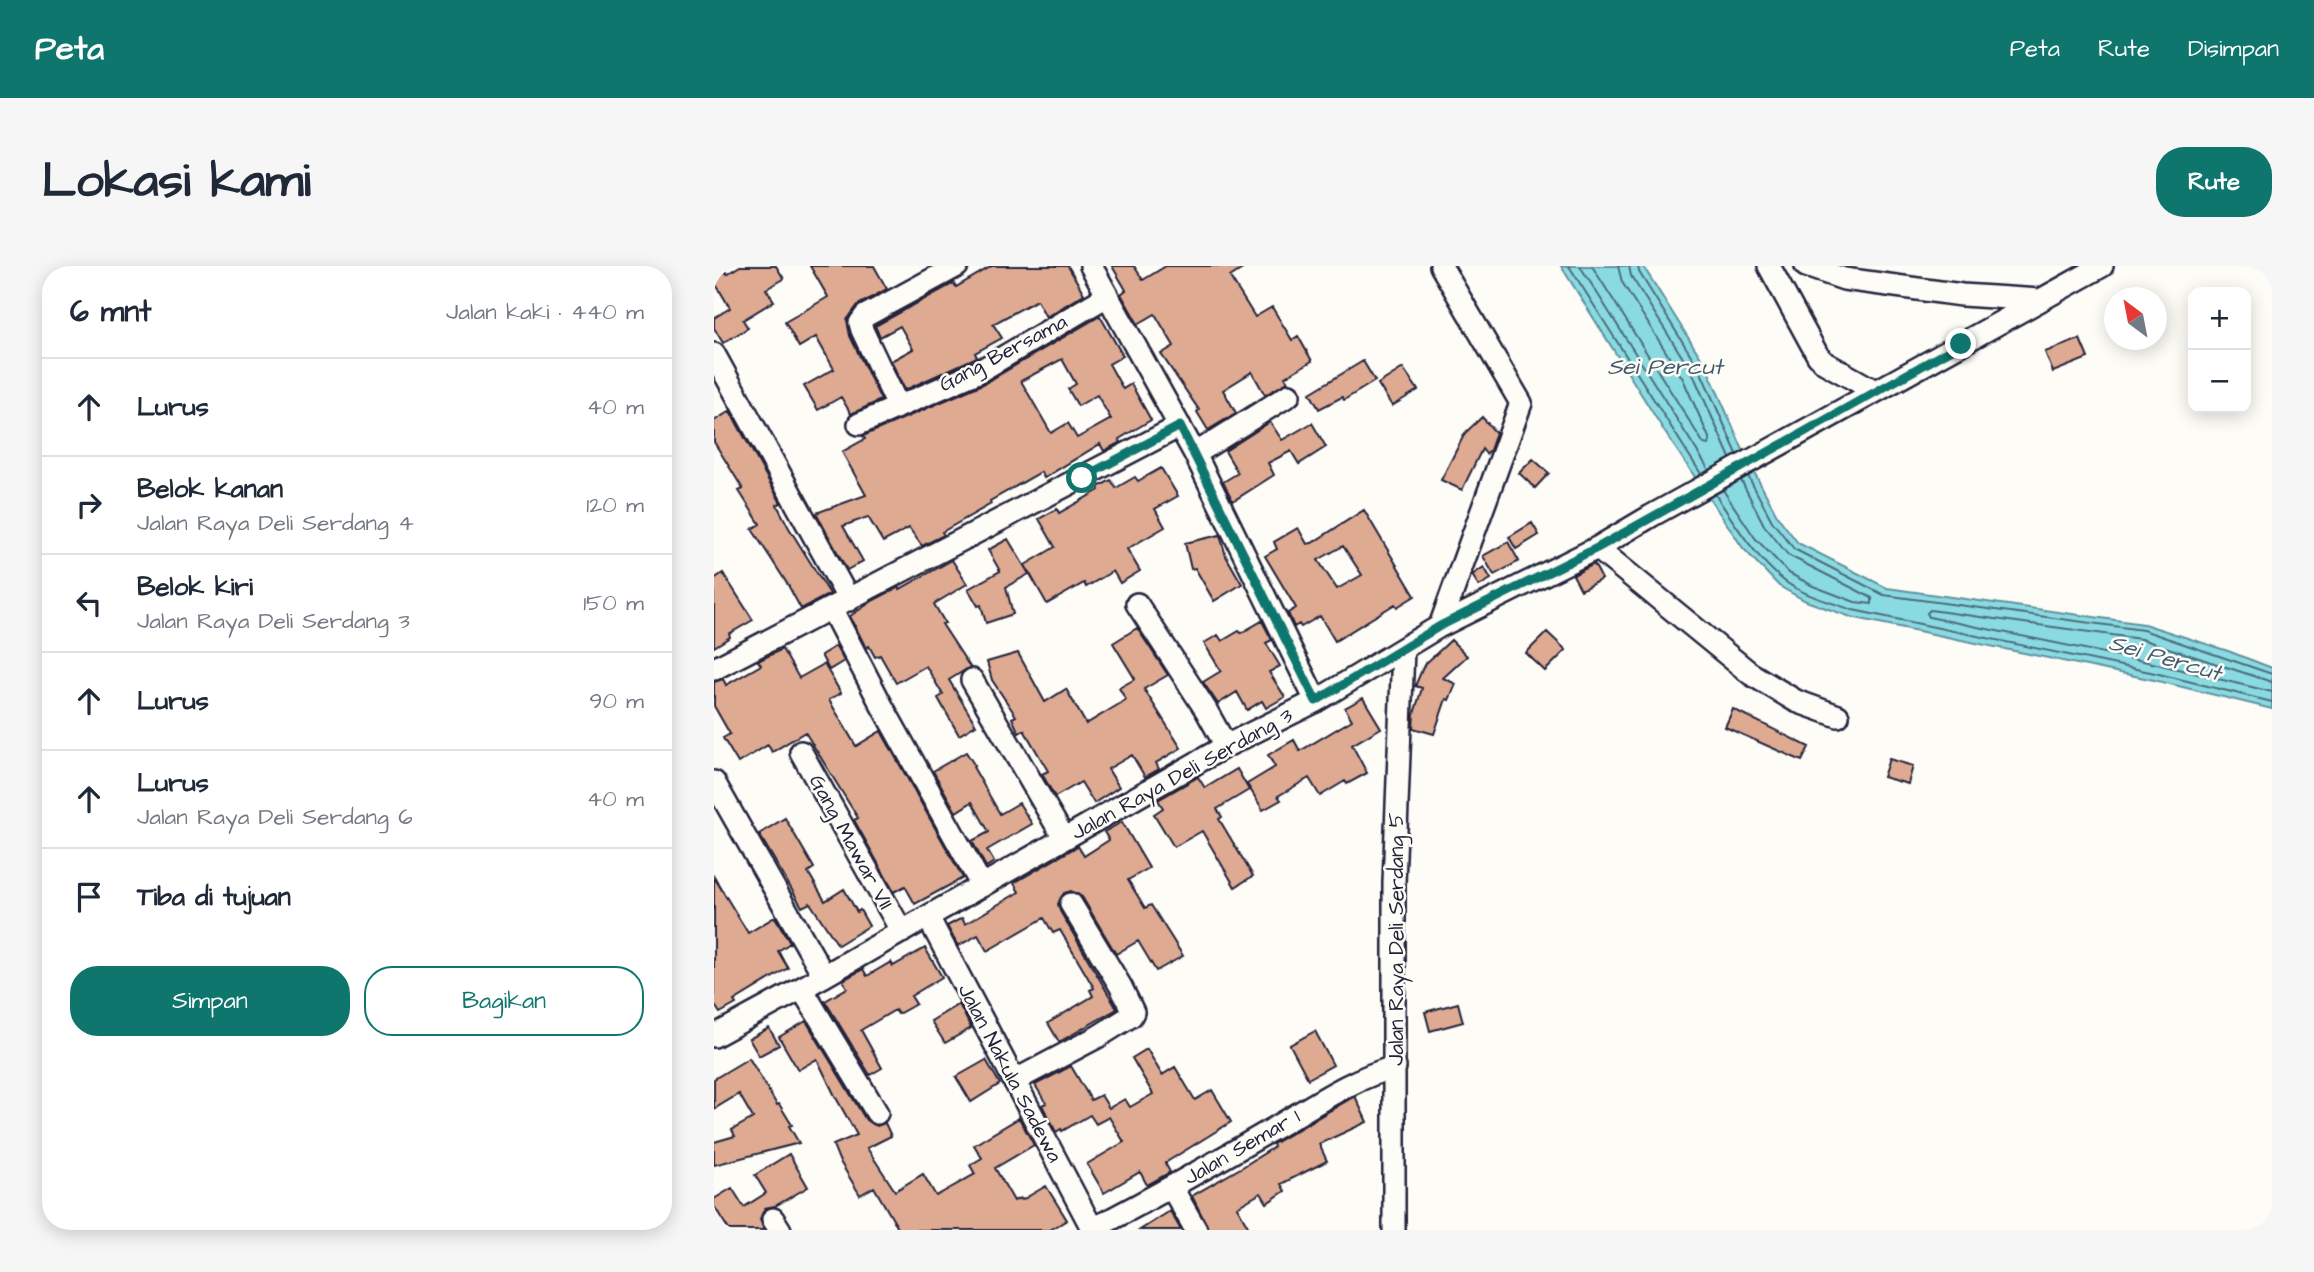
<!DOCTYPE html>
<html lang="id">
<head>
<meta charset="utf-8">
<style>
  :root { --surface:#fff; --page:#f6f6f7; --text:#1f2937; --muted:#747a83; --line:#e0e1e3; --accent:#0f766e }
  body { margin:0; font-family:"Architects Daughter",sans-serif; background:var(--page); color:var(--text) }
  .controls { position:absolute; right:21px; top:21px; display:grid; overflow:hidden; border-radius:14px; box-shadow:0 4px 18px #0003 }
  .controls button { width:63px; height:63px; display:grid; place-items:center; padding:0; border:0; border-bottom:2px solid var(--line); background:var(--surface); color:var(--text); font:35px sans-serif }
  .compass { position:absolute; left:1390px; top:21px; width:63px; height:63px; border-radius:50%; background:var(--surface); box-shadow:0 4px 18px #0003; rotate:328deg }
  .stop { position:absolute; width:21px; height:21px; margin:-16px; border:5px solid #0f766e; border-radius:50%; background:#fff }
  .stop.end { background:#0f766e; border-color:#fff; box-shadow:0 2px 7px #0008 }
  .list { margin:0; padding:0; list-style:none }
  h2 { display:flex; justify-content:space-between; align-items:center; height:91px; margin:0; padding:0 28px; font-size:30px }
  h2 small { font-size:23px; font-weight:400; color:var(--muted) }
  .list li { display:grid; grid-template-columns:46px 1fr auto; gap:21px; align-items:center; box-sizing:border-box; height:98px; padding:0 28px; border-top:2px solid var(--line) }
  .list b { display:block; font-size:26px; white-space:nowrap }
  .list p { margin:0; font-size:23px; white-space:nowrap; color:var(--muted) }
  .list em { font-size:23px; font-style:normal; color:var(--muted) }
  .actions { display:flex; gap:14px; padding:21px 28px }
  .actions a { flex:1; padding:16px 0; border:2px solid var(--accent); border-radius:28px; text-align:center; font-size:24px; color:var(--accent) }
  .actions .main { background:var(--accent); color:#fff }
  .icon { flex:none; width:38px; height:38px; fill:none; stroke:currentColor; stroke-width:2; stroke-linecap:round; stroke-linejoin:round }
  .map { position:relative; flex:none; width:1558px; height:964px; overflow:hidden; border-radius:28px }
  header { display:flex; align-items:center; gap:42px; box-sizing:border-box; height:98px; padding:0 35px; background:var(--accent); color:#fff }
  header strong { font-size:33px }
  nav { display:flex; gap:38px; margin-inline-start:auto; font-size:24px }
  .intro { display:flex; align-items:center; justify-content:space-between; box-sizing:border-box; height:168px; padding:0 42px }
  h1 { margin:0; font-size:49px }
  .button { padding:18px 32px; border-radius:28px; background:var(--accent); color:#fff; font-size:24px; font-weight:700 }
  main { display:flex; gap:42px; padding:0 42px }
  aside { flex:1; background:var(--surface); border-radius:28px; box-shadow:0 4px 18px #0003 }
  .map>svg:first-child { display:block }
  .water { fill:#8adbe1; stroke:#60919f; stroke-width:2 }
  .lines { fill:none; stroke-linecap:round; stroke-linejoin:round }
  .shore { stroke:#4c6c7d; stroke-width:2 }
  .building { fill:#deaa92; stroke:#22223b; stroke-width:2; fill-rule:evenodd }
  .minor-casing { stroke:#22223b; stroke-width:26 }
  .minor { stroke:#fdfcf7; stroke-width:21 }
  .route { stroke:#0f766e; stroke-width:9 }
  .labels { text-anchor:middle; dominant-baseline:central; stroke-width:5; stroke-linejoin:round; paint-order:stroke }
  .street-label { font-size:21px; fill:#22223b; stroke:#fdfcf7 }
  .water-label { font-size:23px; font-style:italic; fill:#415a6d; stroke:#fdfcf7 }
</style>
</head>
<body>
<header>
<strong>Peta</strong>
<nav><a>Peta</a><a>Rute</a><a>Disimpan</a></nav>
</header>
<div class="intro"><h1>Lokasi kami</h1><a class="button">Rute</a></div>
<main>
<aside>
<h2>6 mnt<small>Jalan kaki · 440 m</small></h2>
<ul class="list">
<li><svg class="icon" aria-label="ahead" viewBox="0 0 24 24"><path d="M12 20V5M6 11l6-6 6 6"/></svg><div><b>Lurus</b></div><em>40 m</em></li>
<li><svg class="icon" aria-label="right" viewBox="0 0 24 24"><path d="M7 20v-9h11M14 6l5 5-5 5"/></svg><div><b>Belok kanan</b><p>Jalan Raya Deli Serdang 4</p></div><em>120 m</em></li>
<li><svg class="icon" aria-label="left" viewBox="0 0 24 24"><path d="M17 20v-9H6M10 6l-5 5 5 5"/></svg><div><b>Belok kiri</b><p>Jalan Raya Deli Serdang 3</p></div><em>150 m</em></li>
<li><svg class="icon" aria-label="ahead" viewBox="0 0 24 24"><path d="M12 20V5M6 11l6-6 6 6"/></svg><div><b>Lurus</b></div><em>90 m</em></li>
<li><svg class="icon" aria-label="ahead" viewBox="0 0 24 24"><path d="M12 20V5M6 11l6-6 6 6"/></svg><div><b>Lurus</b><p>Jalan Raya Deli Serdang 6</p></div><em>40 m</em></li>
<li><svg class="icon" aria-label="arrive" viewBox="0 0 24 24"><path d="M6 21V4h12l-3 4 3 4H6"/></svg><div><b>Tiba di tujuan</b></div></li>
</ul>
<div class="actions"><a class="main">Simpan</a><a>Bagikan</a></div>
</aside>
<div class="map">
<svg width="1558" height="964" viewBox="0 0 1558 964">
  <rect width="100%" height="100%" fill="#fdfcf7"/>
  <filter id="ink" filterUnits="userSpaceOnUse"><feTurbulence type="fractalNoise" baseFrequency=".0143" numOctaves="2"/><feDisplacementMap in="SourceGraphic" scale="14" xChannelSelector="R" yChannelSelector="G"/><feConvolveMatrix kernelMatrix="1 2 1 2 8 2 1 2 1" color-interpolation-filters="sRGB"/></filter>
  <g filter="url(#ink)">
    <path class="water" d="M847 0H929L992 100 1033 193 1064 251 1084 277 1173 322 1430 358 1514 385 1558 402V443L1440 414 1137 351 1092 335 1065 320 1029 282 954 171Z"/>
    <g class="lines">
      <path class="shore" d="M855 0 987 208
        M866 0 995 204
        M878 0 976 156 990 178 995 179 996 174 969 113 908 16 904 0
        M915 0 917 10 979 108 1016 192
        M924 0 925 6 986 104 1023 188
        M1034 210 1058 255 1080 283 1170 329 1429 364 1558 408
        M1009 224 1041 272 1075 307 1099 320 1141 336 1158 338V332L1074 289 1050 259 1027 214
        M1001 228C1021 258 1041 291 1069 314 1088 329 1116 336 1139 344L1441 407 1558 436
        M1558 416 1427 373 1216 344 1213 347 1215 351 1443 398 1558 426"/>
    </g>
    <path class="building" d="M0 0H8L13 8 26 0H62L70 13 52 23 60 35 29 54 34 62 9 77 0 62V52L16 42 0 15Z
      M96 0H160L173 23 144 39 133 54 136 70 167 134 137 148 127 131 104 144 90 120 120 103 102 71 85 81 71 56 114 31Z
      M278 0H354L370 28 332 51 323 34 279 58 288 72 261 87 263 91 191 124 177 95 199 83 186 60 166 71 161 60 240 17 242 21Z
      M398 0H420L429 14 452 0H533L516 11 541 51 558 41 578 74 584 70 598 95 571 111 574 116 551 129 538 106 509 124 522 147 494 164 483 146 485 144 447 88 460 80 441 48 424 58 407 28 412 24Z
      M386 50 409 90 395 98 409 123 417 118 437 154 405 173 407 176 390 185 386 178 330 212 327 206 276 235 277 238 228 266 230 269 208 280 195 262 169 276 154 251 129 260 149 295 133 304 102 247 152 229 128 186 151 173 149 170 271 117ZM348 93 362 118 354 123 364 140 383 129 397 153 363 172 354 157 337 167 307 115Z
      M1366 73 1374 92 1339 106 1331 86Z
      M649 95 661 115 630 134 628 131 605 143 596 127Z
      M689 102 704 124 678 140 664 118Z
      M16 145 67 237 63 239 75 262 116 328 87 343 74 319 38 263 46 258 25 225 29 223 0 176V155Z
      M768 151 782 167 776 184 772 188 768 183 748 224 727 214 751 167Z
      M556 156 568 174 598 157 612 181 585 198 577 185 554 197 560 209 519 235 509 216 524 207 511 185Z
      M819 193 835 207 821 222 805 207Z
      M447 202 464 230 441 243 451 261 413 283 426 305 406 317 399 305 372 321 370 317 333 338 311 299 341 281 325 253 343 243 345 247 385 224 384 221 397 214 402 222 421 211 424 215Z
      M650 244 701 330 683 341 681 338 621 375 606 350 587 361 585 358 580 361 574 347 582 342 551 290 563 283 560 276 584 262 593 278 598 277ZM629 280 648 309 623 323 604 294Z
      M818 257 825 269 802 283 795 271Z
      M506 269 512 290 528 318 500 335 481 302 477 303 471 277Z
      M294 273 315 308 292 321 299 348 272 357 267 339 264 340 254 323 286 305 274 284Z
      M794 276 805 295 780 309 769 290Z
      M238 294 253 318 220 338 231 357 228 358 256 401 235 414 262 459 245 469 224 432 229 429 212 400 182 417 166 389 161 391 155 380 152 382 136 350 160 334 185 321 186 323Z
      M880 298 888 313 867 324 859 309Z
      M770 301 777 313 765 320 758 309Z
      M9 307 39 354 15 368 16 371 0 381V313Z
      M548 355 558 374 552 377 566 400 555 406 571 431 552 442 548 435 533 444 523 426 504 438 489 416 507 405 490 377 504 369 508 375 525 365 527 367Z
      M423 362 454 409 430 423 467 482 442 497 445 503 431 511 418 489 394 503 405 521 380 537 367 516 341 531 328 508 334 505 310 464 305 467 298 452 302 450 278 414 273 396 304 387 331 436 352 423 372 458 412 434 405 422 421 413 399 377Z
      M833 366 852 384 831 405 812 387Z
      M737 374 753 390 729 412 742 418 735 434 732 433 720 468 699 462 700 448 708 422 701 420 710 399Z
      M122 380 130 395 115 404 107 389Z
      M68 383 85 412 110 398 127 427 115 434 142 480 167 465 249 612 201 638 191 620 180 626 140 554 144 552 91 466 58 486 54 479 24 497 9 472 16 468 0 440V416L9 413 12 419 47 399 44 395Z
      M649 432 667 462 638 479 653 507 633 518 631 515 606 530 595 512 564 530 567 534 549 544 533 518 561 501 554 489 580 474 586 485 638 454 631 442Z
      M1019 443 1095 481 1088 495 1011 461Z
      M252 486 261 500 259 501 286 548 305 537 318 558 273 584 280 596 272 601 258 575 275 566 258 536 242 546 219 505Z
      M1175 493 1199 500 1194 518 1169 511Z
      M523 503 535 524 503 543 508 551 505 553 539 610 521 621 488 565 460 581 440 548 449 542 444 534 484 511 491 522Z
      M71 552 100 602 94 606 111 635 130 623 143 646 146 644 155 660 124 679 96 637 88 641 45 568Z
      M408 556 435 602 414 614 431 642 437 639 469 690 442 705 424 675 402 688 368 631 357 625 350 627 344 638 346 645 403 743 345 776 334 757 379 730 376 724 380 722 346 664 339 667 330 652 273 685 264 669 244 680 233 660 248 652 251 658 305 626 300 617 364 580 370 590 395 574 390 566Z
      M0 611 34 667 61 651 76 677 64 685 74 702 20 735 22 738 6 747 0 738Z
      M211 682 228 711 197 730 202 738 184 748 181 744 147 764 168 802 156 809 111 735 133 722 129 714 149 703 153 710 177 696 179 700Z
      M744 737 749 756 716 765 711 746Z
      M245 738 257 762 231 777 217 755Z
      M92 755 152 854 163 860 171 857 177 870 153 882 181 925 209 908 222 930 261 908 256 899 268 892 260 879 305 852 320 879 281 902 300 935 306 932 308 934 332 920 353 954 336 964H185L160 921 146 929 125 894 119 879 143 869 121 830 103 793 84 804 65 771Z
      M55 762 65 779 45 790 35 773Z
      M601 765 619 799 594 813 576 779Z
      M433 783 448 809 461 801 481 834 498 824 517 856 451 897 456 906 433 919 426 906 390 927 373 898 410 876 395 851 382 858 376 849 348 865 347 863 342 866 328 839 332 837 321 819 357 800 377 834 387 829 395 842 411 833 416 841 439 828 418 792Z
      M35 792 63 839 65 838 78 859 75 860 85 877 0 899V876L21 870 18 864 39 852 25 828 0 843V813Z
      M272 794 286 818 257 836 242 811Z
      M641 830 653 856 605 878 613 895 567 918 571 925 553 937 547 927 523 941 536 964H495L478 930 530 900 560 881 559 878Z
      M75 888 94 921 61 940 51 942 46 953 50 964H15L0 940V933L18 922 30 941 52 927 41 909Z
      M456 945 467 964H426Z"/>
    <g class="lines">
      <defs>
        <path id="minor" d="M377 0 481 188 602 435
          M1055 0 1104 90 1111 97 1161 125
          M1092 0 1130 13 1248 29 1326 34
          M0 88 135 334
          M184 140 148 64 146 57 151 50 243 0
          M145 158 264 106 393 30
          M481 188 575 129
          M883 282 1037 408 1082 435 1124 450
          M423 338 492 444 512 480
          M117 342 168 440 268 620
          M726 360 807 137 727 0
          M0 403 466 160
          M258 414 350 572
          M87 486 188 666
          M0 516 110 710
          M214 651 379 964
          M88 723 163 847
          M0 770 110 710 512 480 602 435 726 360 883 282 937 250 1388 0
          M300 815 385 770 417 750 419 746 407 721 357 638
          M458 922 482 964
          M59 953 66 964
          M377 964C436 933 494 901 552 867 593 844 635 813 681 801
          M680 964V617L689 383"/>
      </defs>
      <use href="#minor" class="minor-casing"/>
      <use href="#minor" class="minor"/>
    </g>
  </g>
  <g class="lines" filter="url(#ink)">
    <path class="route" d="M368 212 466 160 602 435 726 360 883 282 1247 78"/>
  </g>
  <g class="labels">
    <g class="street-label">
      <text transform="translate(289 87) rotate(-28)">Gang Bersama</text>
      <text transform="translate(468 508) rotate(-29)">Jalan Raya Deli Serdang 3</text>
      <text transform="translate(137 576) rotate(61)">Gang Mawar VII</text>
      <text transform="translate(682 673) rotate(-90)">Jalan Raya Deli Serdang 5</text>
      <text transform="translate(296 807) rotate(62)">Jalan Nakula Sadewa</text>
      <text transform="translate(528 881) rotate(-30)">Jalan Semar 1</text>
    </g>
    <g class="water-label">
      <text x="951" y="101">Sei Percut</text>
      <text transform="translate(1451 392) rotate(16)">Sei Percut</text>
    </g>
  </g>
</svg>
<div class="controls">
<button>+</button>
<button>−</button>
</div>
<svg class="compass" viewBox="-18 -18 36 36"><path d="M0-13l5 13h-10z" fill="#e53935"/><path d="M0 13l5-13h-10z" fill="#747a83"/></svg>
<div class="stop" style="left:368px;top:212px"></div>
<div class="stop end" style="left:1247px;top:78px"></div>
</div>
</main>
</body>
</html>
